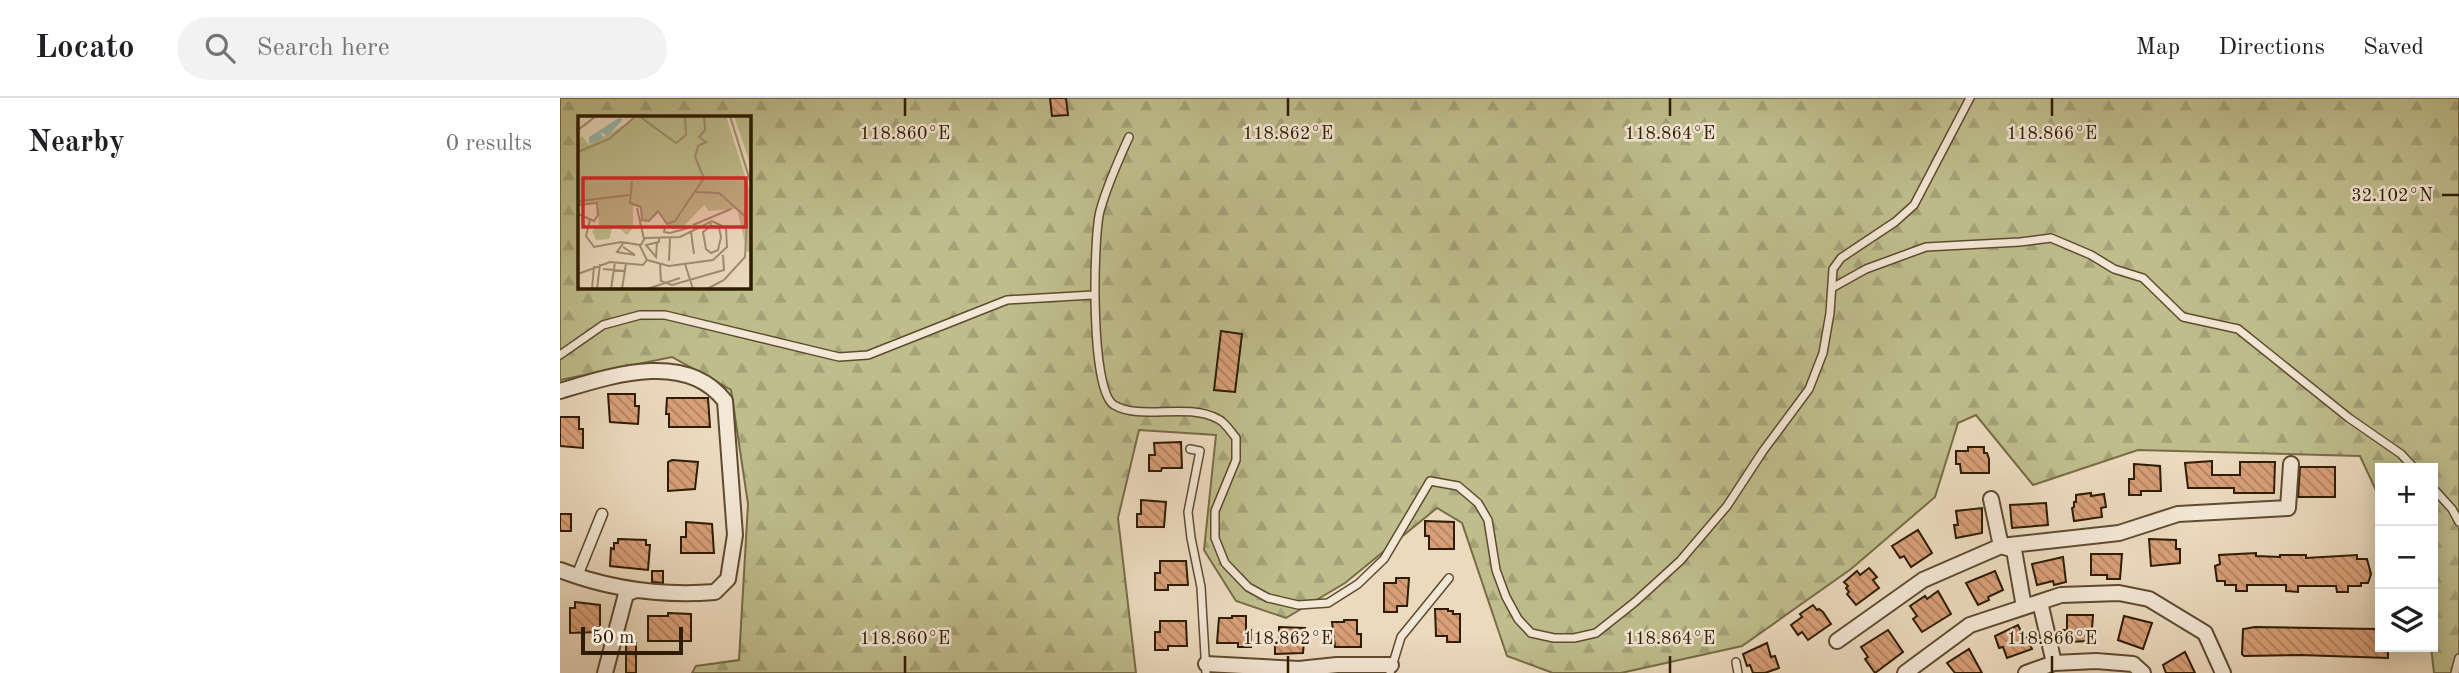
<!DOCTYPE html>
<html lang="en">
<head>
<meta charset="utf-8">
<style>
  :root { --surface:#fff; --page:#f2f2f2; --text:#202124; --muted:#757577; --line:#e0e0e0 }
  body { margin:0; font-family:"Old Standard TT",serif; background:var(--page); color:var(--text) }
  .controls { position:absolute; right:21px; bottom:21px; display:grid; overflow:hidden; border-radius:0px; box-shadow:0 4px 18px #0003 }
  .controls button { width:63px; height:63px; display:grid; place-items:center; padding:0; border:0; border-bottom:2px solid var(--line); background:var(--surface); color:var(--text); font:35px sans-serif }
  .scale { position:absolute; left:21px; bottom:18px; width:102px; box-sizing:border-box; padding-left:7px; border:4px solid #2e1b00; border-top:0; font-size:19px; line-height:24px; white-space:nowrap; color:#2e1b00; -webkit-text-stroke:5px #f3e7d5; paint-order:stroke }
  .list { margin:0; padding:0; list-style:none }
  h2 { display:flex; justify-content:space-between; align-items:center; height:91px; margin:0; padding:0 28px; font-size:30px }
  h2 small { font-size:23px; font-weight:400; color:var(--muted) }
  .icon { flex:none; width:38px; height:38px; fill:none; stroke:currentColor; stroke-width:2; stroke-linecap:round; stroke-linejoin:round }
  .map { position:relative; flex:none; width:1899px; height:575px; overflow:hidden }
  header { display:flex; align-items:center; gap:42px; box-sizing:border-box; height:98px; padding:0 35px; background:var(--surface); border-bottom:2px solid var(--line) }
  header strong { font-size:33px }
  nav { display:flex; gap:38px; margin-inline-start:auto; font-size:24px }
  .search { width:490px; height:63px; background:var(--page); display:flex; align-items:center; gap:18px; box-sizing:border-box; padding:0 24px; border-radius:38px; color:var(--muted); font-size:26px }
  main { display:flex }
  aside { flex:1; background:var(--surface) }
  .map>svg:first-child { display:block }
  .forest { fill:url(#forest-firs); stroke:#766c46; stroke-width:2; fill-rule:evenodd }
  .building { fill:url(#building-back-hatch); stroke:#2e1b00; stroke-width:2 }
  .lines { fill:none; stroke-linecap:round; stroke-linejoin:round }
  .service-casing { stroke:#5e4b30; stroke-width:10 }
  .pedestrian-casing { stroke:#5e4b30; stroke-width:13 }
  .minor-casing { stroke:#5e4b30; stroke-width:18 }
  .service { stroke:#f3e7d5; stroke-width:7 }
  .pedestrian { stroke:#f3e7d5; stroke-width:10 }
  .minor { stroke:#f3e7d5; stroke-width:14 }
  .ticks { fill:none; stroke:#2e1b00; stroke-width:2.5 }
  .inset-road { fill:none; stroke:#a08e72; stroke-width:2 }
  .view { fill:#d62828; fill-opacity:0.15; stroke:#d62828; stroke-width:3.5 }
  .inset-edge { fill:none; stroke:#2e1b00; stroke-width:3.5 }
  .ticks-label { font-size:18px; text-anchor:middle; fill:#2e1b00; stroke:#f3e7d5; stroke-width:5; stroke-linejoin:round; paint-order:stroke }
</style>
</head>
<body>
<header>
<strong>Locato</strong>
<div class="search"><svg class="icon" aria-label="search" viewBox="0 0 24 24"><circle cx="10" cy="10" r="6"/><path d="M15 15l6 6"/></svg>Search here</div>
<nav><a>Map</a><a>Directions</a><a>Saved</a></nav>
</header>
<main>
<aside>
<h2>Nearby<small>0 results</small></h2>
<ul class="list">
</ul>
</aside>
<div class="map">
<svg width="1899" height="575" viewBox="0 0 1899 575">
  <defs>
    <pattern id="forest-firs" width="22" height="20" patternUnits="userSpaceOnUse" patternTransform="scale(1.75)"><rect width="22" height="20" fill="#bfbd8c"/><path d="M5 1l3.5 6h-7zM16 11l3.5 6h-7z" fill="#a4a277"/></pattern>
    <pattern id="building-back-hatch" width="6" height="6" patternUnits="userSpaceOnUse" patternTransform="scale(1.75)"><rect width="6" height="6" fill="#d89f78"/><path d="M-1 5l2 2M0 0l6 6M5-1l2 2" fill="none" stroke="#b08160"/></pattern>
  </defs>
  <rect width="100%" height="100%" fill="#ecdabe"/>
  <filter id="stains"><feTurbulence type="fractalNoise" baseFrequency=".00286" numOctaves="4"/><feColorMatrix values="0 0 0 0 .2 0 0 0 0 .09 0 0 0 0 .02 0 0 0 .5 -.17"/></filter>
  <radialGradient id="worn" r=".72"><stop offset=".6" stop-color="#630" stop-opacity="0"/><stop offset="1" stop-color="#630" stop-opacity=".3"/></radialGradient>
  <path class="forest" d="M0 0H1899V575H1874L1871 549H1873V370H1820V401L1800 358 1578 352 1473 387 1416 317 1398 325 1375 399 1291 471 1182 548 1061 575H993L947 558 902 425 877 410 785 485 726 520 676 503 644 452 656 337 579 332 558 420 576 575H132L136 568 179 562 188 406 171 292 112 259 0 282ZM19 19H189V189H19Z"/>
  <path class="building" d="M490 0H506L508 17 492 18Z
    M661 233 682 236 675 294 654 292Z
    M48 296H75V308H79L78 326 50 324Z
    M107 300H148L150 329H109V316H106Z
    M0 319H19V331H23V350L0 348Z
    M621 344 622 370H602L601 373H589V357H595L594 345Z
    M1408 349H1424V355H1427L1429 361V375H1401L1400 366H1396V353H1408Z
    M112 362 138 364 135 391 108 393V364Z
    M1652 363V377H1680V364H1715L1714 395H1674V390H1628L1625 365Z
    M1574 366 1600 368 1601 393H1581V397H1569V381H1574Z
    M1740 369H1775V399H1738Z
    M1531 395V398L1544 396 1546 409 1541 410 1542 419 1514 423 1512 410 1514 409V404H1516V397Z
    M581 402 606 404 604 429H577V416H581Z
    M1486 405 1488 427 1452 430 1450 407Z
    M1422 410V435L1396 440 1394 427H1398L1396 413Z
    M0 416H11V433H0Z
    M865 423 894 424V451H869V438H865Z
    M126 424 152 426 154 455H121V439H126Z
    M1358 432 1372 455 1351 469 1344 458 1340 460 1332 448Z
    M58 441 86 442V447H90L88 472 50 468 51 450 54 451V445H58Z
    M1589 441 1616 442V451H1620V465L1591 468Z
    M1696 455V458L1720 459V457H1746V460L1797 457V461H1807L1811 476 1808 485H1801V488H1788V494H1777L1776 488H1738V494L1726 493V487H1687V493H1676V487H1665V483H1657L1655 468 1660 466 1659 457Z
    M1531 456H1562L1560 481H1547V477H1531Z
    M1503 459 1506 484 1494 487 1493 483 1477 487 1472 466Z
    M600 463H626L628 487H608V492H595V475H600Z
    M1309 470 1317 479 1313 482 1319 490 1296 507 1287 496 1289 494 1286 490 1288 488 1284 484 1297 473 1300 477Z
    M92 473H103V485L92 484Z
    M1435 473 1443 492 1428 499 1429 502 1418 507 1406 485Z
    M836 480H849L847 508H837V514H824V485H836Z
    M1378 493 1391 516 1362 534 1353 521 1357 518 1350 508 1365 498 1367 501Z
    M15 504 40 507V534L10 535V510H15Z
    M1253 507 1257 512 1259 511 1263 514 1271 526 1248 542 1242 534 1238 537 1231 527 1242 519 1240 516Z
    M875 511H888V513H893V516H900V544H887V538H876Z
    M108 515 131 516V543H88V518H108Z
    M1507 517H1533L1531 543 1504 544 1503 532H1507Z
    M672 518H686V532H691V549H678V545H657L659 520H672Z
    M1564 518 1592 525 1583 551 1558 542Z
    M784 522H797V536H801V549H775L772 524H784Z
    M600 523H626L627 548H608V552H595V534H600Z
    M1458 527 1464 540 1467 539 1472 551 1447 560 1443 549 1439 550 1435 538Z
    M719 529 745 530 743 555 715 556V543H719Z
    M1695 529 1816 531V536H1820V549H1828V560L1740 557 1684 558 1682 556 1683 531Z
    M1328 532 1343 554 1315 575 1305 561 1308 559 1301 549Z
    M66 545H76V575H66Z
    M1207 545 1211 559 1215 558 1219 570 1205 575H1193L1190 567 1187 568 1183 556Z
    M1409 551 1422 575H1395L1387 565Z
    M1625 554 1635 575H1606L1603 567Z"/>
  <g class="lines">
    <defs>
      <path id="service" d="M569 39C558 63 547 88 540 113 533 141 530 293 554 307 581 323 626 304 658 321 665 324 671 334 676 340V362L655 413V440L665 465 688 489 708 500 738 507 768 505 798 486 824 461 870 383 898 388 918 405 928 422 936 472 946 499 958 521 971 535 994 540H1014L1036 535 1075 504 1120 463 1167 408 1203 353 1249 291 1263 255 1270 215 1273 171 1281 160 1335 124 1354 107 1410 0
        M1272 190 1306 171 1366 149 1460 144 1491 140 1531 157 1554 171 1583 180 1623 219 1678 231 1789 320 1841 356 1854 370
        M0 257 43 227 80 217H105L279 259 308 257 447 202 533 197
        M630 351 640 353 628 414 631 440 641 489 646 575
        M1873 390 1892 411 1899 424
        M1176 564 1178 575
        M830 575 841 539 889 480
        M1895 575 1899 560"/>
      <path id="pedestrian" d="M17 478 42 416"/>
      <path id="minor" d="M0 293C50 278 126 252 165 303L175 437 168 481 155 494C103 498 49 491 0 472
        M1431 401 1441 448 1454 452 1464 509
        M1480 504 1494 565
        M1277 543 1363 482 1441 448 1559 435 1618 416 1728 410 1731 366
        M646 566 739 571 777 567H831
        M45 575 66 496 76 492
        M1345 575 1410 527 1501 497 1559 495 1589 501 1645 535 1663 575
        M1466 575 1494 565 1536 563 1573 566 1583 575"/>
    </defs>
    <use href="#service" class="service-casing"/>
    <use href="#pedestrian" class="pedestrian-casing"/>
    <use href="#minor" class="minor-casing"/>
    <use href="#service" class="service"/>
    <use href="#pedestrian" class="pedestrian"/>
    <use href="#minor" class="minor"/>
  </g>
  <path class="ticks" d="M345 0V18M728 0V18M1110 0V18M1492 0V18M1882 97H1899M345 558V575M728 558V575M1110 558V575M1492 558V575"/>
  <g transform="translate(18 18)">
    <rect width="173" height="173" fill="#ecdabe"/>
    <path d="M62 0H148L173 79V135L169 136 159 93 131 95 126 89 107 109 93 112 81 97 67 107 61 91 55 90V112L49 119 41 112 34 113 31 123 18 124 14 115 21 110 20 87 0 88V24L4 20 11 29ZM156 0H173V52L169 38Z" fill="#bfbd8c"/>
    <path d="M41 2 45 3 30 20 23 16 25 22 11 28V21Z" fill="#99bbaf"/>
    <path class="inset-road" d="M61 0 98 27 108 19 107 0M152 0 174 71M0 14 18 0M0 36 31 23 58 0M54 65 52 87 63 91 64 104 71 105 80 95 89 108 97 105 126 62 117 41 120 30 128 26 121 21 127 14 126 0M118 76 141 77 169 102 167 141 146 164 129 173M2 85 51 79M0 89 19 87 20 99 16 105 0 98M59 92 66 123M12 104 8 120 16 131 43 126 62 129M132 105 133 110 125 116 128 133 133 137 140 134 143 121 141 112 133 110M115 109 153 93M87 112 86 116 92 117 110 112M113 116 116 138M79 126 78 141 68 129 81 126V121M45 131 57 139 39 136 46 126M91 145 92 121M82 148 83 165 94 169 146 154 145 139M107 148 115 173M25 153 48 155M0 158 32 146 65 149 69 144 91 150 135 144 149 131 148 112 134 105 102 121 67 122 62 130 69 144M14 173 16 150M19 173 22 148M33 173 37 146M44 173 48 147M69 173 102 162"/>
    <path class="view" d="M5 62H168V111H5Z"/>
    <rect width="173" height="173" class="inset-edge"/>
  </g>
  <g class="ticks-label">
    <text x="345" y="41">118.860°E</text>
    <text x="728" y="41">118.862°E</text>
    <text x="1110" y="41">118.864°E</text>
    <text x="1492" y="41">118.866°E</text>
    <text x="1832" y="103">32.102°N</text>
    <text x="345" y="546">118.860°E</text>
    <text x="728" y="546">118.862°E</text>
    <text x="1110" y="546">118.864°E</text>
    <text x="1492" y="546">118.866°E</text>
  </g>
  <rect width="100%" height="100%" filter="url(#stains)"/>
  <rect width="100%" height="100%" fill="url(#worn)"/>
</svg>
<div class="controls">
<button>+</button>
<button>−</button>
<button><svg class="icon" aria-label="layers" viewBox="0 0 24 24"><path d="M12 4l9 5-9 5-9-5zM3 14l9 5 9-5"/></svg></button>
</div>
<div class="scale">50 m</div>
</div>
</main>
</body>
</html>
